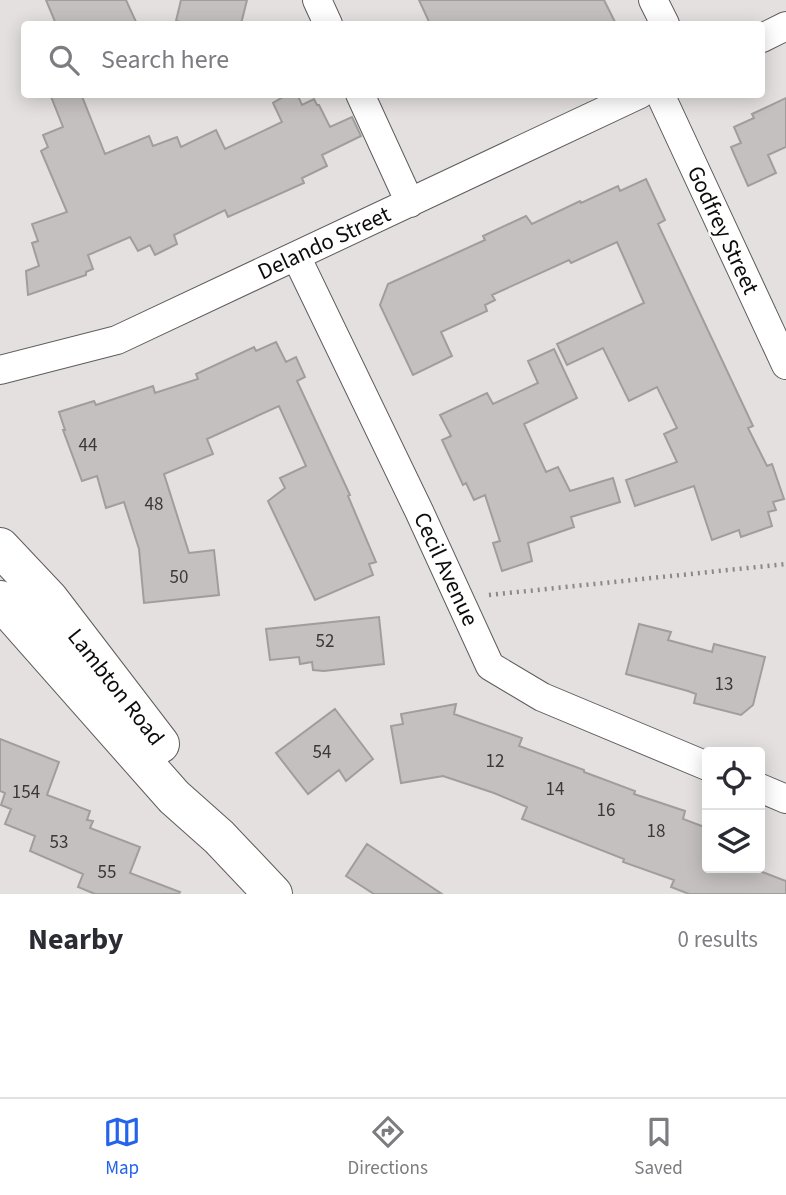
<!DOCTYPE html>
<html lang="en">
<head>
<meta charset="utf-8">
<style>
  :root { --surface:#fff; --page:#f7f7f7; --text:#2b2b33; --muted:#7c7c81; --line:#e1e1e2; --accent:#2563eb }
  body { margin:0; font-family:"Source Sans 3",sans-serif; background:var(--page); color:var(--text) }
  .controls { position:absolute; right:21px; bottom:21px; display:grid; overflow:hidden; border-radius:7px; box-shadow:0 4px 18px #0003 }
  .controls button { width:63px; height:63px; display:grid; place-items:center; padding:0; border:0; border-bottom:2px solid var(--line); background:var(--surface); color:var(--text); font:35px sans-serif }
  .list { margin:0; padding:0; list-style:none }
  h2 { display:flex; justify-content:space-between; align-items:center; height:91px; margin:0; padding:0 28px; font-size:30px }
  h2 small { font-size:23px; font-weight:400; color:var(--muted) }
  .icon { flex:none; width:38px; height:38px; fill:none; stroke:currentColor; stroke-width:2; stroke-linecap:round; stroke-linejoin:round }
  .map { position:relative; flex:none; width:786px; height:894px; overflow:hidden }
  .search { position:absolute; background:var(--surface); box-shadow:0 4px 18px #0003; left:21px; right:21px; top:21px; height:77px; display:flex; align-items:center; gap:18px; box-sizing:border-box; padding:0 24px; border-radius:7px; color:var(--muted); font-size:26px }
  .sheet { height:203px; background:var(--surface) }
  nav { display:flex; justify-content:space-around; align-items:center; box-sizing:border-box; height:98px; border-top:2px solid var(--line); background:var(--surface); font-size:19px; color:var(--muted) }
  nav a { display:grid; justify-items:center; gap:4px }
  nav .on { color:var(--accent) }
  .map>svg:first-child { display:block }
  .building { fill:#c4c0bf; stroke:#a19d9c; stroke-width:2 }
  .lines { fill:none; stroke-linecap:round; stroke-linejoin:round }
  .minor-casing { stroke:#5f5c5b; stroke-width:30 }
  .secondary-casing { stroke:#5f5c5b; stroke-width:40 }
  .path { stroke:#8b8887; stroke-width:4.5; stroke-dasharray:2 5; stroke-linecap:butt }
  .minor { stroke:#fff; stroke-width:28 }
  .secondary { stroke:#fff; stroke-width:38 }
  .labels { text-anchor:middle; dominant-baseline:central; stroke-width:5; stroke-linejoin:round; paint-order:stroke }
  .number-label { font-size:19px; fill:#3b3938 }
  .street-label { font-size:23px; fill:#0d0c0b; stroke:#fff }
</style>
</head>
<body>
<div class="map">
<svg width="786" height="894" viewBox="0 0 786 894">
  <rect width="100%" height="100%" fill="#e4e0df"/>
  <path class="building" d="M46 0H126L137 24H56Z
    M181 0H247L241 24H191L176 21Z
    M419 0H604L616 24H430Z
    M50 94H81L105 154 149 136 153 146 177 137 181 147 216 130 225 149 282 122 273 103 288 94H297L302 105 314 99 317 105H319L330 127 352 117 361 136 322 155 327 166 302 178 304 183 228 217 225 210 174 235 177 244 155 255 150 245 138 251 130 237 88 255 93 269 86 272V275L28 295 26 271 39 266 32 243 38 241 32 224 67 212 41 151 48 147 43 135 63 127Z
    M786 98V147L768 155 776 173 748 186 731 147 741 143 734 127 754 118 752 114Z
    M646 179 665 220 658 224 753 426 748 428 767 466 772 464 784 499 773 502 776 510 768 512 772 526 741 537 739 530 712 540 694 486 635 506 626 480 677 462 664 434 677 428 657 387 629 401 603 348 567 365 557 344 644 303 617 242 571 263 569 260 492 295 495 300 485 305 487 311 441 332 452 356 413 375 380 305 388 284 485 240 483 236 526 216 532 224 580 201 581 203 618 186 620 191Z
    M276 342 286 362 296 357 305 377 297 381 350 495 348 496 376 562 369 564 373 575 315 600 268 501 285 488 280 478 306 466 279 406 207 439 213 454 164 474 189 553 214 550 219 595 144 603 139 549 124 502 106 508 97 476 82 481 63 430H65L59 412 94 401 96 405 153 386 155 393 198 379 196 374 254 347 256 351Z
    M554 349 577 398 524 424 546 472 558 467 570 491 613 478 620 502 571 517 574 527 528 543 532 561 502 571 493 543 500 541 485 495 474 500 466 483 463 485 442 440 451 436 440 415 487 393 493 404 538 383 528 361Z
    M379 617 384 664 324 671 313 670 312 662 300 664 299 657 270 660 266 629Z
    M639 624 671 632 668 640 712 652 714 644 765 657 753 705 741 715 694 703 696 694 688 691 626 674Z
    M456 704 454 714 522 738 519 746 584 770V772L635 791 634 794 685 811 683 819 707 828V868H752L786 881V894H689L671 887 674 880 623 862 624 859 522 819 527 807 494 793 443 776 401 783 391 726 403 724 401 714Z
    M335 709 373 759 346 781 339 770 308 794 276 753Z
    M0 739 59 762 47 795 90 811 87 820 93 821 90 828 140 847 130 873 180 892 179 894H95L78 887 83 874 30 851 35 836 5 824 11 809 1 805 5 793 0 791Z
    M367 844 442 894H374L346 876Z"/>
  <g class="lines">
    <defs>
      <path id="minor" d="M317 0 328 24
        M653 0 665 24
        M762 38 786 26
        M360 94 410 203
        M660 94 786 365
        M296 256 419 511 490 666 542 697 707 766
        M0 370 117 340 640 94
        M760 788 786 799"/>
      <path id="secondary" d="M0 547 49 599 160 744
        M0 600 174 797 219 837 273 894"/>
    </defs>
    <use href="#minor" class="minor-casing"/>
    <use href="#secondary" class="secondary-casing"/>
    <path class="path" d="M489 595 786 564"/>
    <use href="#minor" class="minor"/>
    <use href="#secondary" class="secondary"/>
  </g>
  <g class="labels">
    <g class="number-label">
      <text x="88" y="445">44</text>
      <text x="154" y="504">48</text>
      <text x="179" y="577">50</text>
      <text x="325" y="641">52</text>
      <text x="724" y="684">13</text>
      <text x="322" y="752">54</text>
      <text x="495" y="761">12</text>
      <text x="555" y="789">14</text>
      <text x="26" y="792">154</text>
      <text x="606" y="810">16</text>
      <text x="656" y="831">18</text>
      <text x="59" y="842">53</text>
      <text x="107" y="872">55</text>
    </g>
    <g class="street-label">
      <text transform="translate(723 230) rotate(65)">Godfrey Street</text>
      <text transform="translate(324 243) rotate(-25)">Delando Street</text>
      <text transform="translate(446 569) rotate(65)">Cecil Avenue</text>
      <text transform="translate(116 687) rotate(52)">Lambton Road</text>
    </g>
  </g>
</svg>
<div class="controls">
<button><svg class="icon" aria-label="locate" viewBox="0 0 24 24"><circle cx="12" cy="12" r="6"/><path d="M12 2v4M12 18v4M2 12h4M18 12h4"/></svg></button>
<button><svg class="icon" aria-label="layers" viewBox="0 0 24 24"><path d="M12 4l9 5-9 5-9-5zM3 14l9 5 9-5"/></svg></button>
</div>
<div class="search"><svg class="icon" aria-label="search" viewBox="0 0 24 24"><circle cx="10" cy="10" r="6"/><path d="M15 15l6 6"/></svg>Search here</div>
</div>
<section class="sheet">
<h2>Nearby<small>0 results</small></h2>
<ul class="list">
</ul>
</section>
<nav>
<a class="on"><svg class="icon" aria-label="map" viewBox="0 0 24 24"><path d="M3 6l6-2 6 2 6-2v14l-6 2-6-2-6 2zM9 4v14M15 6v14"/></svg>Map</a>
<a><svg class="icon" aria-label="directions" viewBox="0 0 24 24"><path d="M12 3l9 9-9 9-9-9zM9 14v-3h6M13 9l2 2-2 2"/></svg>Directions</a>
<a><svg class="icon" aria-label="saved" viewBox="0 0 24 24"><path d="M7 4h10v16l-5-4-5 4z"/></svg>Saved</a>
</nav>
</body>
</html>
